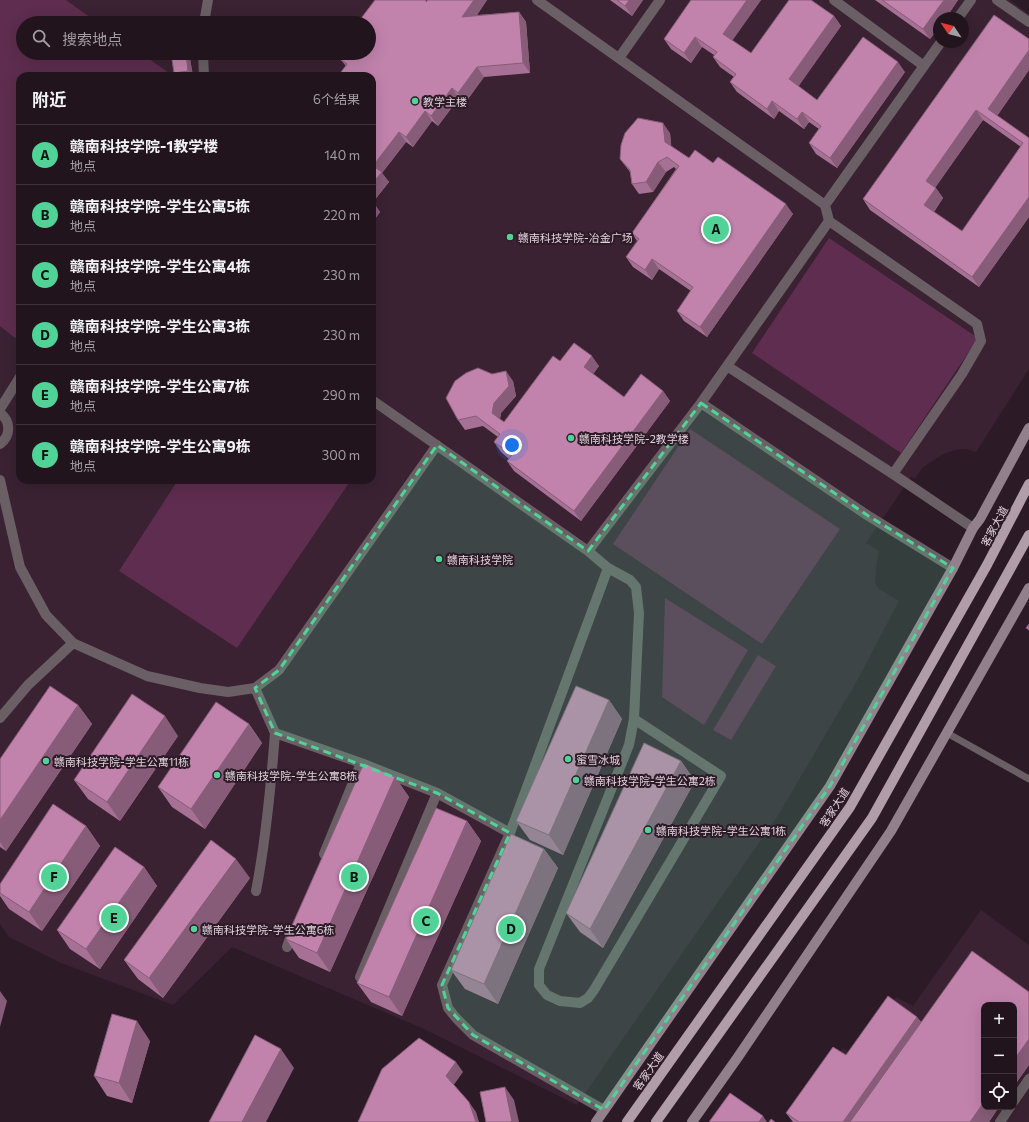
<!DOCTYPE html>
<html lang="zh">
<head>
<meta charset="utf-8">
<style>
  :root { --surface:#22141d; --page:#2a1d26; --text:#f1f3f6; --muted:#a29ea4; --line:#3f333b; --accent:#51d397 }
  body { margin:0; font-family:Commissioner,"Noto Sans SC",sans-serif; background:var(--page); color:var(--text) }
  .controls { position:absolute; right:12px; bottom:12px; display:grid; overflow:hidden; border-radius:8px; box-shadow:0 4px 16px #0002 }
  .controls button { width:36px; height:36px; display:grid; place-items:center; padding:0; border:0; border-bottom:1px solid var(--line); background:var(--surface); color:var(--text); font:20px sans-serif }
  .compass { position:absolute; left:933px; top:12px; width:36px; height:36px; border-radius:50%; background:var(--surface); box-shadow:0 4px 16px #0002; rotate:305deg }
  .you { position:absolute; left:512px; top:445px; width:14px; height:14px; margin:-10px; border:3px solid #fff; border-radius:50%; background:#1a73e8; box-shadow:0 0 0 6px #1a73e833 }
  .badge { display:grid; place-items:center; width:26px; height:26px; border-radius:50%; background:var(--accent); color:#111; font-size:13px; font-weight:700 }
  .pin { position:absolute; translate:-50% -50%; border:2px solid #fff; box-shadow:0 1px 4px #0006 }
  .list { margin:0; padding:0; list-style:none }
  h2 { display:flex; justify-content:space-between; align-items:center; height:52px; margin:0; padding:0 16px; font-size:17px }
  h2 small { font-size:13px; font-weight:400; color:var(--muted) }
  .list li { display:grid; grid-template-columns:26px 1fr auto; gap:12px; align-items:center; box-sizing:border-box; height:60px; padding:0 16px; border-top:1px solid var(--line) }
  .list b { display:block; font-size:15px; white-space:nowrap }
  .list p { margin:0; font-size:13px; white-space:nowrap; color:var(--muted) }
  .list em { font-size:13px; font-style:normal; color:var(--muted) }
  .icon { flex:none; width:22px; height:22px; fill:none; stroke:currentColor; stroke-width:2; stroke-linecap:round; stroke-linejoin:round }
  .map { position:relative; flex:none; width:1029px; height:1122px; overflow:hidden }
  .search { position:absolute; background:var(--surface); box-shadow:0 4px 16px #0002; left:16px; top:16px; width:360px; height:44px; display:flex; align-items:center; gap:10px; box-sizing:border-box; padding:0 14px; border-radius:22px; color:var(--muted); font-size:15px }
  .panel { position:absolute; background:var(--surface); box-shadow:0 4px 16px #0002; left:16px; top:72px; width:360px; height:412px; border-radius:12px }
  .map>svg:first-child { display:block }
  .built { fill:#3a2232; fill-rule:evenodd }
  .green { fill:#5e2d4f }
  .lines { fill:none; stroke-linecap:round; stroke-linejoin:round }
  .lane { stroke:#695f65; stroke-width:7 }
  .street { stroke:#695f65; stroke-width:10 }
  .secondary { stroke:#92818c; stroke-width:10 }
  .primary { stroke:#b19ca9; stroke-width:10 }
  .wall { fill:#a67194; fill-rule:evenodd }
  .shaded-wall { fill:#875c78 }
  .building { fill:#c183ac; stroke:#875c78; fill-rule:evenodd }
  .marked { fill:#51d397; fill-opacity:0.2; stroke:#51d397; stroke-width:3; stroke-dasharray:8 5; stroke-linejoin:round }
  .poi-dot { fill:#51d397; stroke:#2d1a27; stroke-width:1.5 }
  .labels { text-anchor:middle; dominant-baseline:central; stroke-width:4; stroke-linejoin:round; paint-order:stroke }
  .poi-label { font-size:11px; fill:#e0d2db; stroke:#2d1a27; text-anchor:start }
  .street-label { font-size:11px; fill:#e0d2db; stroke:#2d1a27 }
</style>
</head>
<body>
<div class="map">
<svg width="1029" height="1122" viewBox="0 0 1029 1122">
  <rect width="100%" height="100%" fill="#2d1a27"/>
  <path class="built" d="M0 0H1010L1029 14V369L976 452 967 449 955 450 943 454 922 468 915 479 911 477 866 543 879 551 876 568 875 581 876 585 878 588 899 601 858 679 779 814 577 1105 424 1029 232 947 173 1005 61 963 9 937 0 924ZM939 18H963V42H939ZM23 23H369V53H23ZM20 76H372V480H20Z
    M981 910 1029 945V1122H790L843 1048 855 1056 896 997 913 1006ZM984 1005H1014V1107H984Z"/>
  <path class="green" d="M0 0H66L98 23H23V53H141L173 76H20V331L15 338 0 326Z
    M829 238 978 338 901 453 752 353Z
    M690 429 840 529 762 644 613 544Z
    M178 480H351L237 648 119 571Z
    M665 598 748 650 704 725 662 697Z
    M758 655 776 666 731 740 713 730Z"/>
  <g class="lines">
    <path class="lane" d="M947 733 1029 779"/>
    <path class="street" d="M834 0 924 66
      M997 0 1029 22
      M958 18 971 0
      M204 23 208 0
      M203 53 204 76
      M619 58 660 0
      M825 205 941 42
      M829 221 977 324 981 341 962 374 893 474
      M727 366 893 474 973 528
      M372 400 588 551 701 403 829 221 825 205 537 0
      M701 403 867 515 953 568
      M0 409 20 377
      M0 413C11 421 11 436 0 444
      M0 480 20 567 46 615 73 643 147 676 200 688 228 692 255 688 279 670 437 445
      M588 551 608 568 630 580 636 587 639 613 634 719 721 776 594 990 588 998 580 1003 560 1001 547 995 539 985V969L629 745 634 719
      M255 688 275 733 361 763 437 793 510 833
      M0 718 28 685 73 643
      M324 854 361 763
      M256 891C266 839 271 786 275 733
      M287 947 293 930
      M360 977 437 793
      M1014 1101 1029 1079
      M604 1110 473 1035 456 1018 448 1008 442 985 510 833 608 568
      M1000 1122 1010 1107"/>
    <path class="secondary" d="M596 1122 830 786 953 568 973 528 980 519 1029 428
      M692 1122 738 1057 891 831 1029 588"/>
    <path class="primary" d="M627 1122 850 807 987 565 1029 484
      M656 1122 872 818 1029 535"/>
  </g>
  <path class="wall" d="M487 0 477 15 519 12 526 22 530 73 484 77 465 103 459 98 438 126 432 121 413 147 406 142 382 173 389 182 373 202 380 212 372 223V76L346 66 340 59 369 23H360L359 21Z
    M610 0H643L632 16Z
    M691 0H761L732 40 751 53 834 16 841 26 798 86 817 100 905 72 837 168 816 154 809 143 819 129 809 122 804 129 779 111 774 119 737 92 730 82 734 77 720 67 713 57 714 55 702 47 691 63 671 49 664 39Z
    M875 0H958L946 18H939V27L930 39Z
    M1029 39V70L997 116 1029 138V217L979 287 870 210 863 199ZM983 120 1021 147 962 231 934 212 943 198 935 187Z
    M171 53H189L193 76H176L174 73Z
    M670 133 671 146 689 158 713 163 793 214 707 337 684 321 677 311 691 291 659 269 652 280 633 267 626 257 637 241 632 233 676 169 674 167 666 172 653 192 639 194 632 184 630 172 620 159Z
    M560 361 599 366 593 374 624 397 663 391 670 401 581 521 514 471 507 461 509 459 501 452 494 442 498 437 483 426 465 430 458 420 492 374 513 381 516 396 501 413 500 419 504 422Z
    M609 700 622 719 563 855 530 840 516 821Z
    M78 705 92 724 6 851 0 847V759Z
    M249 724 262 743 205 829 172 807 158 787Z
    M178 736 120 821 88 799 74 780Z
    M681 761 695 781 603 948 580 932 566 913Z
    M395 777 409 797 330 972 299 958 286 939Z
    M467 821 481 841 402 1016 371 1002 357 983Z
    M86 826 100 846 42 931 9 909 0 896V884Z
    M544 849 558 868 498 1004 465 989 451 970Z
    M144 867 157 886 100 969 70 949 57 930Z
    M250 878 163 998 138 979 124 960Z
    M1029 992V1065L1014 1086 984 1107H999L989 1122H793L786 1113 846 1055 917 1017 921 1022Z
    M150 1041 132 1103 107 1096 94 1076Z"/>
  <path class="shaded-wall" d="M474 0H487L469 27 462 17Z
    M629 0H643L632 16 625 6Z
    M747 0H761L730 44 723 34Z
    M944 0H958L946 18H939V27L930 39 923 29Z
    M519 12 526 22 530 73 523 63Z
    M834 16 841 26 796 90 789 79Z
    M695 37 702 47 691 63 684 53Z
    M1029 50V70L995 119 988 109Z
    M186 53H189L193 76H192L188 71Z
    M898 62 905 72 837 168 830 158Z
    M477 67 484 77 465 103 458 93Z
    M452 88 459 98 438 126 431 116Z
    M772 101 779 111 774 119 767 109Z
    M976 110 983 120 933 191 926 181Z
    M425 111 432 121 413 147 406 137Z
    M802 112 809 122 804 129 797 119Z
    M663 123 670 133 672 152 665 142Z
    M399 132 406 142 382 173 389 182 373 202 380 212 372 223V184L373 166Z
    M658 162 666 172 653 192 646 182Z
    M936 188 943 198 931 215 924 205Z
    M1029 197V217L979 287 972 277Z
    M786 204 793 214 707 337 700 327Z
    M652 259 659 269 652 280 645 270Z
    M592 356 599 366 591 377 584 367Z
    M506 371 513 381 516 396 501 413 499 423 492 413 494 403Z
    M663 391 670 401 581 521 574 511Z
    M609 700 622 719 563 855 549 835Z
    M78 705 92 724 6 851 0 842V820Z
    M165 716 178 736 120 821 107 802Z
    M249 724 262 743 205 829 191 809Z
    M681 761 695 781 603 948 590 929Z
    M395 777 409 797 330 972 317 953Z
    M467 821 481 841 402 1016 389 997Z
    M86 826 100 846 42 931 29 912Z
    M544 849 558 868 498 1004 484 984Z
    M236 859 250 878 163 998 149 978Z
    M144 867 157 886 100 969 86 949Z
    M0 991 7 1001 0 1027Z
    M917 1017 927 1030 862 1122H843Z
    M137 1021 150 1041 132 1103 119 1083Z
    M1029 1039V1065L1014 1086V1060Z
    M281 1049 294 1068 266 1122H242Z
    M456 1062 463 1072 453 1086 446 1076Z
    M505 1087 514 1100 519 1122H512Z
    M469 1102 476 1112 479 1122H476Z
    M984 1102V1107H999L989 1122H970Z
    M763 1116 767 1122H759Z"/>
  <path class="building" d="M375 0H426V2L428 0H474L462 17 519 12 523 63 477 67 458 93 452 88 431 116 425 111 406 137 399 132 373 166 382 172 372 184V76H338L347 64 340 59 345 53H369V23H361L359 21Z
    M617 0H629L625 6Z
    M691 0H747L723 34 751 53 789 0H811L834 16 789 79 817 100 863 37 898 62 830 158 809 143 821 126 802 112 797 119 772 101 767 109 730 82 736 74 713 57 717 52 695 37 684 53 664 39Z
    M882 0H944L923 29Z
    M994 15 1029 39V50L988 109 1029 138V197L972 277 863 199ZM976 110 1023 143 962 231 924 205 936 188 926 181Z
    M171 53H186L188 71 174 73Z
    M638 118 663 123 665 142 689 158 695 150 713 163 718 157 786 204 700 327 677 311 693 287 652 259 645 270 626 257 639 239 632 233 679 166 667 157 658 162 646 182 632 184 630 170 620 159 621 145 625 133Z
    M574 343 592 356 584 367 624 397 641 374 663 391 574 511 507 461 512 455 494 442 500 434 476 416 458 420 446 398 455 381 466 373 478 368 492 374 506 371 509 386 494 403 492 413 504 422 553 356 560 361Z
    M1029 624V630L1026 628Z
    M50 686 78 705 0 820V759Z
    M576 686 609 700 549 835 516 821Z
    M132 694 165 716 107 802 74 780Z
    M216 702 249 724 191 809 158 787Z
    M644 743 681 761 590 929 566 913Z
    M364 763 395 777 317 953 286 939Z
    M53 804 86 826 29 912 0 893V884Z
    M436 808 467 821 389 997 357 983Z
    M511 834 544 849 484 984 451 970Z
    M211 840 236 859 149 978 124 960Z
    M115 847 144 867 86 949 57 930Z
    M972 951 1029 992V1039L1014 1060V1005H984V1102L970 1122H850Z
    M888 996 917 1017 843 1122H799L786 1113 833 1047 846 1055Z
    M112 1014 137 1021 119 1083 94 1076Z
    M255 1035 281 1049 242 1122H209Z
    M419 1038 456 1062 446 1076 469 1102 476 1122H358L382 1069Z
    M505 1087 512 1122H486L480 1092Z
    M730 1093 763 1116 759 1122H709Z
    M771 1119 775 1122H769Z"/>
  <path class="marked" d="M701 403 867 515 953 568 830 786 604 1110 473 1035 448 1008 442 985 510 833 437 793 275 733 255 688 279 670 437 445 588 551Z"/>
  <g class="poi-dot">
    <circle cx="415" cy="101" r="4"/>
    <circle cx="510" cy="237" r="4"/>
    <circle cx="571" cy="438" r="4"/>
    <circle cx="439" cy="559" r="4"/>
    <circle cx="568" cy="759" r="4"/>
    <circle cx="46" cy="761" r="4"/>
    <circle cx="217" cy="775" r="4"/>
    <circle cx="576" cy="780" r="4"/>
    <circle cx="648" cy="830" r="4"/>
    <circle cx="194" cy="929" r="4"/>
  </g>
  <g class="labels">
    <g class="poi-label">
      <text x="423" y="101">教学主楼</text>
      <text x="518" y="237">赣南科技学院-冶金广场</text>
      <text x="579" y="438">赣南科技学院-2教学楼</text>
      <text x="447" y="559">赣南科技学院</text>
      <text x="576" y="759">蜜雪冰城</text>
      <text x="54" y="761">赣南科技学院-学生公寓11栋</text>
      <text x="225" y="775">赣南科技学院-学生公寓8栋</text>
      <text x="584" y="780">赣南科技学院-学生公寓2栋</text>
      <text x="656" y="830">赣南科技学院-学生公寓1栋</text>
      <text x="202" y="929">赣南科技学院-学生公寓6栋</text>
    </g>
    <g class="street-label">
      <text transform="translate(994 526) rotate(-62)">客家大道</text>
      <text transform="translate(834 807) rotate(-57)">客家大道</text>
      <text transform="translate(648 1071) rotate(-55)">客家大道</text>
    </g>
  </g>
</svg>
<div class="controls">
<button>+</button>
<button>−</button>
<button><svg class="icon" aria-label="locate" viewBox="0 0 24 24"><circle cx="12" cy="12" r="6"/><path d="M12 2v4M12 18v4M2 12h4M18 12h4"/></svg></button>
</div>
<svg class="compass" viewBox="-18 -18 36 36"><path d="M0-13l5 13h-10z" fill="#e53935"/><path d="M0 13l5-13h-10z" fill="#a29ea4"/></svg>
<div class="you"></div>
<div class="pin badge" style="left:716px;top:229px">A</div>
<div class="pin badge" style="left:354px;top:877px">B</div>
<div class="pin badge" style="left:426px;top:921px">C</div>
<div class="pin badge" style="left:511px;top:929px">D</div>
<div class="pin badge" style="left:114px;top:918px">E</div>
<div class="pin badge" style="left:54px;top:877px">F</div>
<div class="search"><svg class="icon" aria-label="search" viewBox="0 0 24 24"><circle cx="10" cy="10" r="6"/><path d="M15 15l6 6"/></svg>搜索地点</div>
<section class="panel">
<h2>附近<small>6个结果</small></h2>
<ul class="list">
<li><span class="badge">A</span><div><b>赣南科技学院-1教学楼</b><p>地点</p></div><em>140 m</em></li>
<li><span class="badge">B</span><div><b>赣南科技学院-学生公寓5栋</b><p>地点</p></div><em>220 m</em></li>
<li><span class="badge">C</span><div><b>赣南科技学院-学生公寓4栋</b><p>地点</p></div><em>230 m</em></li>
<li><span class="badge">D</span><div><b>赣南科技学院-学生公寓3栋</b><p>地点</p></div><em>230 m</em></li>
<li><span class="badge">E</span><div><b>赣南科技学院-学生公寓7栋</b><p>地点</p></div><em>290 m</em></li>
<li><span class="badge">F</span><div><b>赣南科技学院-学生公寓9栋</b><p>地点</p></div><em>300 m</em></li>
</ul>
</section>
</div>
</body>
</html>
